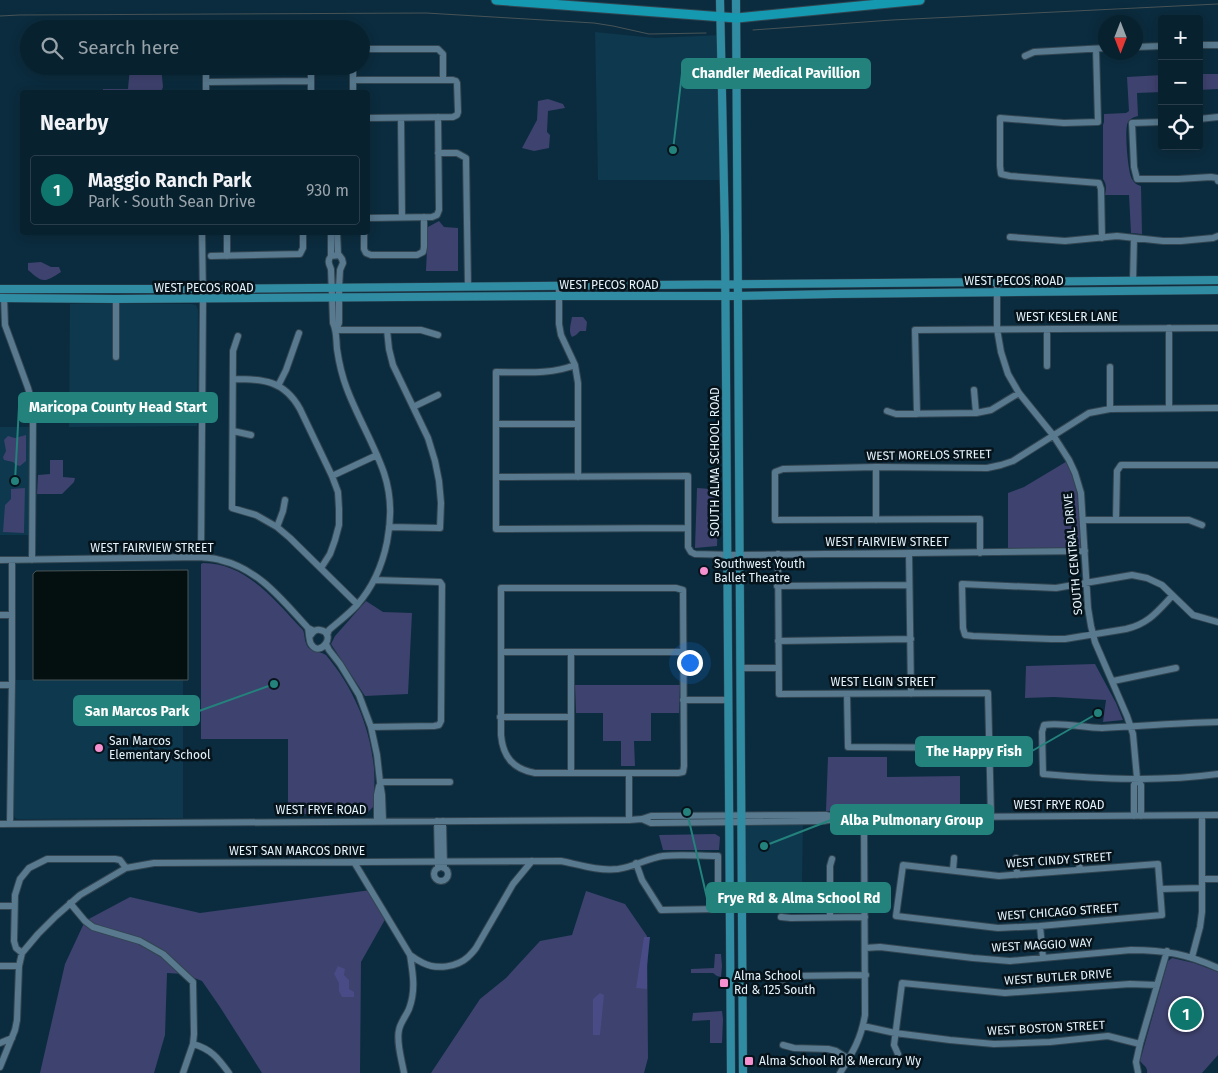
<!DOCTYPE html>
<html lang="en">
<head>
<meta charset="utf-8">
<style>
  :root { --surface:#08212e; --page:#162e3a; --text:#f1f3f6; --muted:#98a3aa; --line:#293e4a; --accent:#0f766e }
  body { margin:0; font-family:"Fira Sans",sans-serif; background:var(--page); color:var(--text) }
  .controls { position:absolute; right:15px; top:15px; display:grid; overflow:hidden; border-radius:5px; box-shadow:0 2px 12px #0003 }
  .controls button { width:45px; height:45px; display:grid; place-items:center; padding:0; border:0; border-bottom:1px solid var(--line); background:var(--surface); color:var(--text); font:25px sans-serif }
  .compass { position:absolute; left:1098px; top:15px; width:45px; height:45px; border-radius:50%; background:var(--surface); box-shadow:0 2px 12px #0003; rotate:180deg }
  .you { position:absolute; left:689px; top:662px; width:18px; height:18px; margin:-12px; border:4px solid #fff; border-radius:50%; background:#1a73e8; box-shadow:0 0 0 8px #1a73e833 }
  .badge { display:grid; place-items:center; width:32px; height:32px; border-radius:50%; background:var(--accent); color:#fff; font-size:16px; font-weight:700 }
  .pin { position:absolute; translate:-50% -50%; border:2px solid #fff; box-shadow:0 1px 5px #0006 }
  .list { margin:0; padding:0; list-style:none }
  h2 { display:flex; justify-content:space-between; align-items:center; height:65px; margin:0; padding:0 20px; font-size:21px }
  h2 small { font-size:16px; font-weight:400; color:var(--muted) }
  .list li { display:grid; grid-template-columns:32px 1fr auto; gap:15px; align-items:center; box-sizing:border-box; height:70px; margin:0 10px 10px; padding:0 10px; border:1px solid var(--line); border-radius:5px }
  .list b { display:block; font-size:19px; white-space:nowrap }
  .list p { margin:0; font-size:16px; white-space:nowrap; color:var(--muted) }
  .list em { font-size:16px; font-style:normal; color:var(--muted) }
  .icon { flex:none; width:28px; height:28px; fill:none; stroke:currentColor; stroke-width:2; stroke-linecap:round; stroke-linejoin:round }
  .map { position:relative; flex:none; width:1218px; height:1073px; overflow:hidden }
  .search { position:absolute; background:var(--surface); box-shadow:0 2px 12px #0003; left:20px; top:20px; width:350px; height:55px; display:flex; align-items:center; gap:12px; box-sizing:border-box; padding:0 18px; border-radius:28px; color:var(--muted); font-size:19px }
  .panel { position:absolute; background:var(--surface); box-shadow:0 2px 12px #0003; left:20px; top:90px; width:350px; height:145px; border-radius:5px }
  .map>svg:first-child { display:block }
  .built { fill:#0d384e }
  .green { fill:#3e426e }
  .forest { fill:#484b85 }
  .water { fill:#041010; stroke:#485457 }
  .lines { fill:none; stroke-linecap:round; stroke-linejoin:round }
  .stream { stroke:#485457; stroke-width:1 }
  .minor-casing { stroke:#324551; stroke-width:8 }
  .major-casing { stroke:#324551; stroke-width:9 }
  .highway-casing { stroke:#324551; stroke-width:11 }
  .minor { stroke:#58798e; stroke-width:6 }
  .major { stroke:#2f8ca3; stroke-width:8 }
  .highway { stroke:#1499b1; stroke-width:9 }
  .poi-dot { fill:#f690cf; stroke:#06131b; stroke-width:2 }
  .labels { text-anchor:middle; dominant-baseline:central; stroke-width:5; stroke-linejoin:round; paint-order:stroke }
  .street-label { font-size:12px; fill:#e5f3fc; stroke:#06131b }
  .poi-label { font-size:12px; fill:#e5f3fc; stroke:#06131b; text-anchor:start }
  .leader { fill:none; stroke:#24827c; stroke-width:2 }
  .callout-dot { fill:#24827c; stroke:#06131b; stroke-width:2 }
  .callout { fill:#24827c; stroke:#24827c; stroke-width:2 }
  .callout-label { font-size:14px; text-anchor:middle; font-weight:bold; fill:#fff }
</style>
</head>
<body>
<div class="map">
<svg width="1218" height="1073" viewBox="0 0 1218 1073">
  <rect width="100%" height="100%" fill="#0b2c3e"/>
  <path class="built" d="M595 32 655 38 720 35 724 180H598Z
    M70 304H191L196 305 198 310 197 426 69 427Z
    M0 427H29V535H0Z
    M15 680H183V818L18 819 15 818 14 816Z
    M803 822 802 885 742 886V823Z"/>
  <path class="green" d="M161 66 163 87 161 92H103V89H128L130 67Z
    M1199 74H1218V89L1199 90Z
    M1162 75V92L1137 93 1138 116C1133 117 1130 119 1128 122 1124 129 1128 173 1132 179 1134 183 1137 185 1141 186L1142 234 1131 233 1129 195H1105C1106 189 1107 185 1103 179V125L1104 122V114L1126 113 1129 111 1127 77Z
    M548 99 563 104 565 108 548 111 547 132 550 135 549 148 534 151 522 148 537 120 538 101Z
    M439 221 444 227 458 228V271H426L428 227Z
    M41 262 51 267H59L61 272C44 283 43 283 28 270V263Z
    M572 317H583L587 322 586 331H580L576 335 572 337C568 331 571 324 572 317Z
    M26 435V461L20 466 16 465 13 462 4 460 3 457 6 451 4 440 8 436 15 438Z
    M50 460H63V477L75 478 74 482 62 494H37L38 475 50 474Z
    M1069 460 1081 493 1085 551 1008 552V493L1024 487Z
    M25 488 24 533 3 532 5 505 11 499V489Z
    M697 488 710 489 717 496 718 517 717 546 695 548Z
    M203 563C247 563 275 601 303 630 305 635 304 638 306 643 309 653 319 650 326 655 353 687 370 726 374 768 375 781 374 794 374 806L366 814H288V739H201V564Z
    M366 601 383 612 412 613 408 694 365 696 331 644 335 636Z
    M1095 664 1116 703 1123 720 1103 722 1106 700 1054 697 1025 698 1026 666Z
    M575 685H680L679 713H651V741H634L635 766H621V741H603V713H576Z
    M125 695V706L95 707V696Z
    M828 757H887V777L960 776V810L826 811Z
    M715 834 720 837 719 850H663L659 835Z
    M371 890 387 916 361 962 360 1073H262L220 1007 202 981 184 974 167 973 165 1035 154 1073H40L65 964 85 921 130 897 200 913Z
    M586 891 625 904 647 936 648 1058 644 1073H431L480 999 506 978 540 941 572 935Z
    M715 954H721L722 966 721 977 717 976 713 973H691V969L714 968Z
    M1172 958 1194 963 1218 972V1055L1202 1073H1147C1148 1067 1143 1065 1140 1061L1168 961Z
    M722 1011 723 1019 722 1043H710V1020L692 1021 693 1013Z"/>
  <path class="forest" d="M644 937H650L647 966V989L636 988Z
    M338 966 345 969 344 975 349 980V989L354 992V997H342L339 991V983L334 974Z
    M600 993 604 995 600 1035H593V999Z"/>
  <path class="water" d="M188 570V680H33V574L36 571Z"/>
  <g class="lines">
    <path class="stream" d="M0 16 19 15 426 13 594 23 613 26 649 34 706 33
      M753 30 892 20 1218 4"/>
    <defs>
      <path id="minor" d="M1199 45H1218
        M1136 47 1162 46
        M361 49H438L443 54V80
        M1096 49 1098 122 1064 123 1000 118V166L1001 174 1010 176 1099 183 1101 189 1102 238
        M1025 56 1034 52 1106 48
        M206 66V92
        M311 66V92
        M353 66V92
        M353 80H453L456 81 457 83 458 112 457 115 453 117 368 118
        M206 82 311 81
        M401 118 402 217
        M1199 119 1218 117
        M1162 122 1132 123 1134 167 1137 179H1178L1211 177 1217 178 1218 181
        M438 153H457L466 158 468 287
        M368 218 432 217 437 215 439 210 438 117
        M227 232V256
        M331 232V256
        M337 232 338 255
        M364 232V249L366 253 371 255H417L423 252 424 247V217
        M1010 237 1065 241 1117 236 1163 241H1181L1213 238 1218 236
        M211 256 300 254 303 248V232
        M1133 281 1134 238
        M997 282V329L1001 352 1008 374 1019 393 1053 435 1069 460 1075 473 1081 493 1088 608 1091 626 1095 642 1127 716 1133 734 1137 778 1141 785V816
        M559 286V324L561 335 575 365 578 383V477
        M4 298 5 325 28 388 32 402 33 417 32 560
        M116 299V357
        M1169 328V408
        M1047 329V366
        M336 330H421L438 335
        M387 330 389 349 393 365 428 438 435 461 439 481 441 503 440 528 389 527
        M238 336 233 351 232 508 256 515 277 527 290 538 357 604
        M575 365C550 375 523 372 496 372V529L688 528
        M1110 367V409
        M233 379C263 379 284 380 300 409L332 476 338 492 339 509V525L335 540 330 554 321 568
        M278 386 286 370 299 333
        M974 390 976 413
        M413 407 438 395
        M887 411 896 414 976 413 991 410 1019 393
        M917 414 915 330 1218 328
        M496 424H578
        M233 431 251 435
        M876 467V520
        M332 476 377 455
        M496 477 688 476V547L691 552 695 554 734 555 1085 551
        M1083 520H1189L1202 525
        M1116 520 1117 471 1121 465H1218
        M277 527 283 511 285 500
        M909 553 911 694
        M980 553V519L775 520V472L783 469 876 467 987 468 1001 465 1013 461 1089 413 1110 409 1218 408
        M778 554 779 694 988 693 991 817
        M201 557 203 299 202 232
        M0 560 201 557C207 558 214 558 220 560 259 569 282 600 308 628L314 631
        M777 586 909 585
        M501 588H676L683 590 684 766 683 772 678 773H535C513 769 503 757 501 735Z
        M1172 596C1157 612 1148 624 1126 629L1065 639H1051L973 636 965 635 963 628 962 584 1056 588 1132 575 1147 578 1162 585 1193 615 1218 622
        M0 615H12
        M308 628C309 633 309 641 311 644 320 659 338 633 320 630 315 629 313 632 310 636
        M327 635 329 630C338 622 349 614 357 605 387 571 398 515 384 473 374 444 358 418 347 389 342 376 339 363 337 349 336 339 337 332 333 323L331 269C329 264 327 261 331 256L339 255 342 259 343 263 340 270 339 288V323L336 330
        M778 641 911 639
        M326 644 329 650 340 664 359 695 371 727 377 755 380 782 382 795 383 821
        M501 652H683
        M571 653V773
        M741 668H778
        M1113 681 1176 668
        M0 685H11
        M847 694 848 747 990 748
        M683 700H728
        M500 717H571
        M1218 722C1179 723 1141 726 1102 728 1083 728 1063 722 1044 725L1042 732 1043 774C1101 779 1160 782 1218 774
        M371 727 434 726 439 725 441 721 442 585 440 582 374 580
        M629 773V820
        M380 782H450
        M1134 816V785L1137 778
        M642 819 651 823 823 821 840 818 1218 815
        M377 821V795L379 786
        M437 821 438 868
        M443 821 444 868
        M0 824 629 820 642 819 651 816 826 815 840 818
        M10 824 12 681V560
        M1078 857 1080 870
        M1016 858 1017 875
        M354 862 410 955C414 958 419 961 423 963 437 970 457 967 468 957 471 954 474 951 476 948L513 884 532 861
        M1158 864 1162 915 1040 926 998 928 896 916 903 865 999 876Z
        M434 874a7 7 0 1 1 14 0a7 7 0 1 1-14 0Z
        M953 870 954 858
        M1203 879H1218
        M1160 889 1202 888
        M70 903 85 921 93 927 140 941 163 954 193 982 194 1034 193 1044 183 1073
        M0 906H14
        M781 917 791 918 865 917
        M830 917V866L832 859
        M1040 926 1043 958
        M865 948 880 947 973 958 1010 961 1131 950C1165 950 1187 954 1218 968
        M22 953 16 948 14 941 15 895 20 879 29 868 47 859H115L120 860 126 868
        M1192 957 1200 927 1202 912V816
        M0 966H19
        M782 980 791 976 866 975
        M863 1026 895 1033 950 1040 994 1044 1050 1042 1108 1036 1140 1044
        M0 1043 12 1038
        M193 1044C211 1049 218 1058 229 1073
        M783 1045 794 1048 828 1049 836 1051 849 1059
        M898 1054 894 1045 902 983 1005 993 1130 984 1157 985
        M0 1067 15 1030 17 1020 19 966 22 953 38 934 56 916 80 895 126 868 154 863 561 861C580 865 598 871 618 869 634 867 648 858 663 856 681 854 700 856 718 856V909L661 910 642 880 636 863
        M1138 1072 1136 1062 1140 1044 1167 951
        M404 1073C402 1061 396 1042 399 1030 400 1023 406 1016 409 1009 416 990 413 974 410 955
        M840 1073C853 1052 861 1039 865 1015L864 818"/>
      <path id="major" d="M720 0 725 235 731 1073
        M736 0 743 1073
        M0 289H202L1218 280
        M0 298 116 299 559 296H738L834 294 1218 290"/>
      <path id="highway" d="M496 0 737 18 920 0"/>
    </defs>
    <use href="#minor" class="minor-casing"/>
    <use href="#major" class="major-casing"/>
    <use href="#highway" class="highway-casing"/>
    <use href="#minor" class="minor"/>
    <use href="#major" class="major"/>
    <use href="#highway" class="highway"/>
  </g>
  <g class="poi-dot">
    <circle cx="704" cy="571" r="5"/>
    <circle cx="99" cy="748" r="5"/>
    <rect x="719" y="978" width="10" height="10" rx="2.5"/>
    <rect x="744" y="1056" width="10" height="10" rx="2.5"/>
  </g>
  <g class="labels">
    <g class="street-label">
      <text x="1014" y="281">WEST PECOS ROAD</text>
      <text x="609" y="285">WEST PECOS ROAD</text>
      <text x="204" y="288">WEST PECOS ROAD</text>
      <text x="1067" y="317">WEST KESLER LANE</text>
      <text transform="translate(929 455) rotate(-1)">WEST MORELOS STREET</text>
      <text transform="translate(715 462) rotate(-90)">SOUTH ALMA SCHOOL ROAD</text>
      <text x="887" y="542">WEST FAIRVIEW STREET</text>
      <text x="152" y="548">WEST FAIRVIEW STREET</text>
      <text transform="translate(1073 554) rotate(-95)">SOUTH CENTRAL DRIVE</text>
      <text x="883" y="682">WEST ELGIN STREET</text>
      <text x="1059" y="805">WEST FRYE ROAD</text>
      <text x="321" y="810">WEST FRYE ROAD</text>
      <text x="297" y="851">WEST SAN MARCOS DRIVE</text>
      <text transform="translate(1059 860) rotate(-4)">WEST CINDY STREET</text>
      <text transform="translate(1058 912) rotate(-4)">WEST CHICAGO STREET</text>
      <text transform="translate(1042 945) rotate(-3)">WEST MAGGIO WAY</text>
      <text transform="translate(1058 977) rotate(-4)">WEST BUTLER DRIVE</text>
      <text transform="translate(1046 1028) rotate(-3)">WEST BOSTON STREET</text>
    </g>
    <g class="poi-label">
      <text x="714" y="564">Southwest Youth<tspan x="714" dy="14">Ballet Theatre</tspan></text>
      <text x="109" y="741">San Marcos<tspan x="109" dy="14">Elementary School</tspan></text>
      <text x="734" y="976">Alma School<tspan x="734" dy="14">Rd &amp; 125 South</tspan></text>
      <text x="759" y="1061">Alma School Rd &amp; Mercury Wy</text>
    </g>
  </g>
  <path class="leader" d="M673 150L682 73M15 481L19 407M274 684L199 711M1098 713L1032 751M764 846L831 820M687 812L707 898"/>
  <g class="callout-dot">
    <circle cx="673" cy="150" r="5"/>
    <circle cx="15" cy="481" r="5"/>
    <circle cx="274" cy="684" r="5"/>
    <circle cx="1098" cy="713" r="5"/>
    <circle cx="764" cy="846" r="5"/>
    <circle cx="687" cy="812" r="5"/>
  </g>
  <g class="callout">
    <rect x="682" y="59" width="188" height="29" rx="5"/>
    <rect x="19" y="393" width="198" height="29" rx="5"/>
    <rect x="74" y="696" width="125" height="29" rx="5"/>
    <rect x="916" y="737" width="116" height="29" rx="5"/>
    <rect x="831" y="805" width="162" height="29" rx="5"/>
    <rect x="707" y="883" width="183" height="29" rx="5"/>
  </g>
  <g class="callout-label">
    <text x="776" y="78">Chandler Medical Pavillion</text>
    <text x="118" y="412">Maricopa County Head Start</text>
    <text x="137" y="716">San Marcos Park</text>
    <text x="974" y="756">The Happy Fish</text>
    <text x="912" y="825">Alba Pulmonary Group</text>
    <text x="799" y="903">Frye Rd &amp; Alma School Rd</text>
  </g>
</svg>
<div class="controls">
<button>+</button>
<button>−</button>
<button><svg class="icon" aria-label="locate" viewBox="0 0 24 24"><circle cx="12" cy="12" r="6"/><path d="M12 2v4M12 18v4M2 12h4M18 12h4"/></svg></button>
</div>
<svg class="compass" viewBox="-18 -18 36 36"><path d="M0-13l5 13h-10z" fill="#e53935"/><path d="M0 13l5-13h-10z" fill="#98a3aa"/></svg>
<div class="you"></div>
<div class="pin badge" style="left:1186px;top:1014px">1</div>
<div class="search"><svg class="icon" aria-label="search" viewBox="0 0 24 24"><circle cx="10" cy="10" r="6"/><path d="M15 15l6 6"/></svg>Search here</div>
<section class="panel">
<h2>Nearby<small></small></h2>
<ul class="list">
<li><span class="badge">1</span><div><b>Maggio Ranch Park</b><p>Park · South Sean Drive</p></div><em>930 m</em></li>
</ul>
</section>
</div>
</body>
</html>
